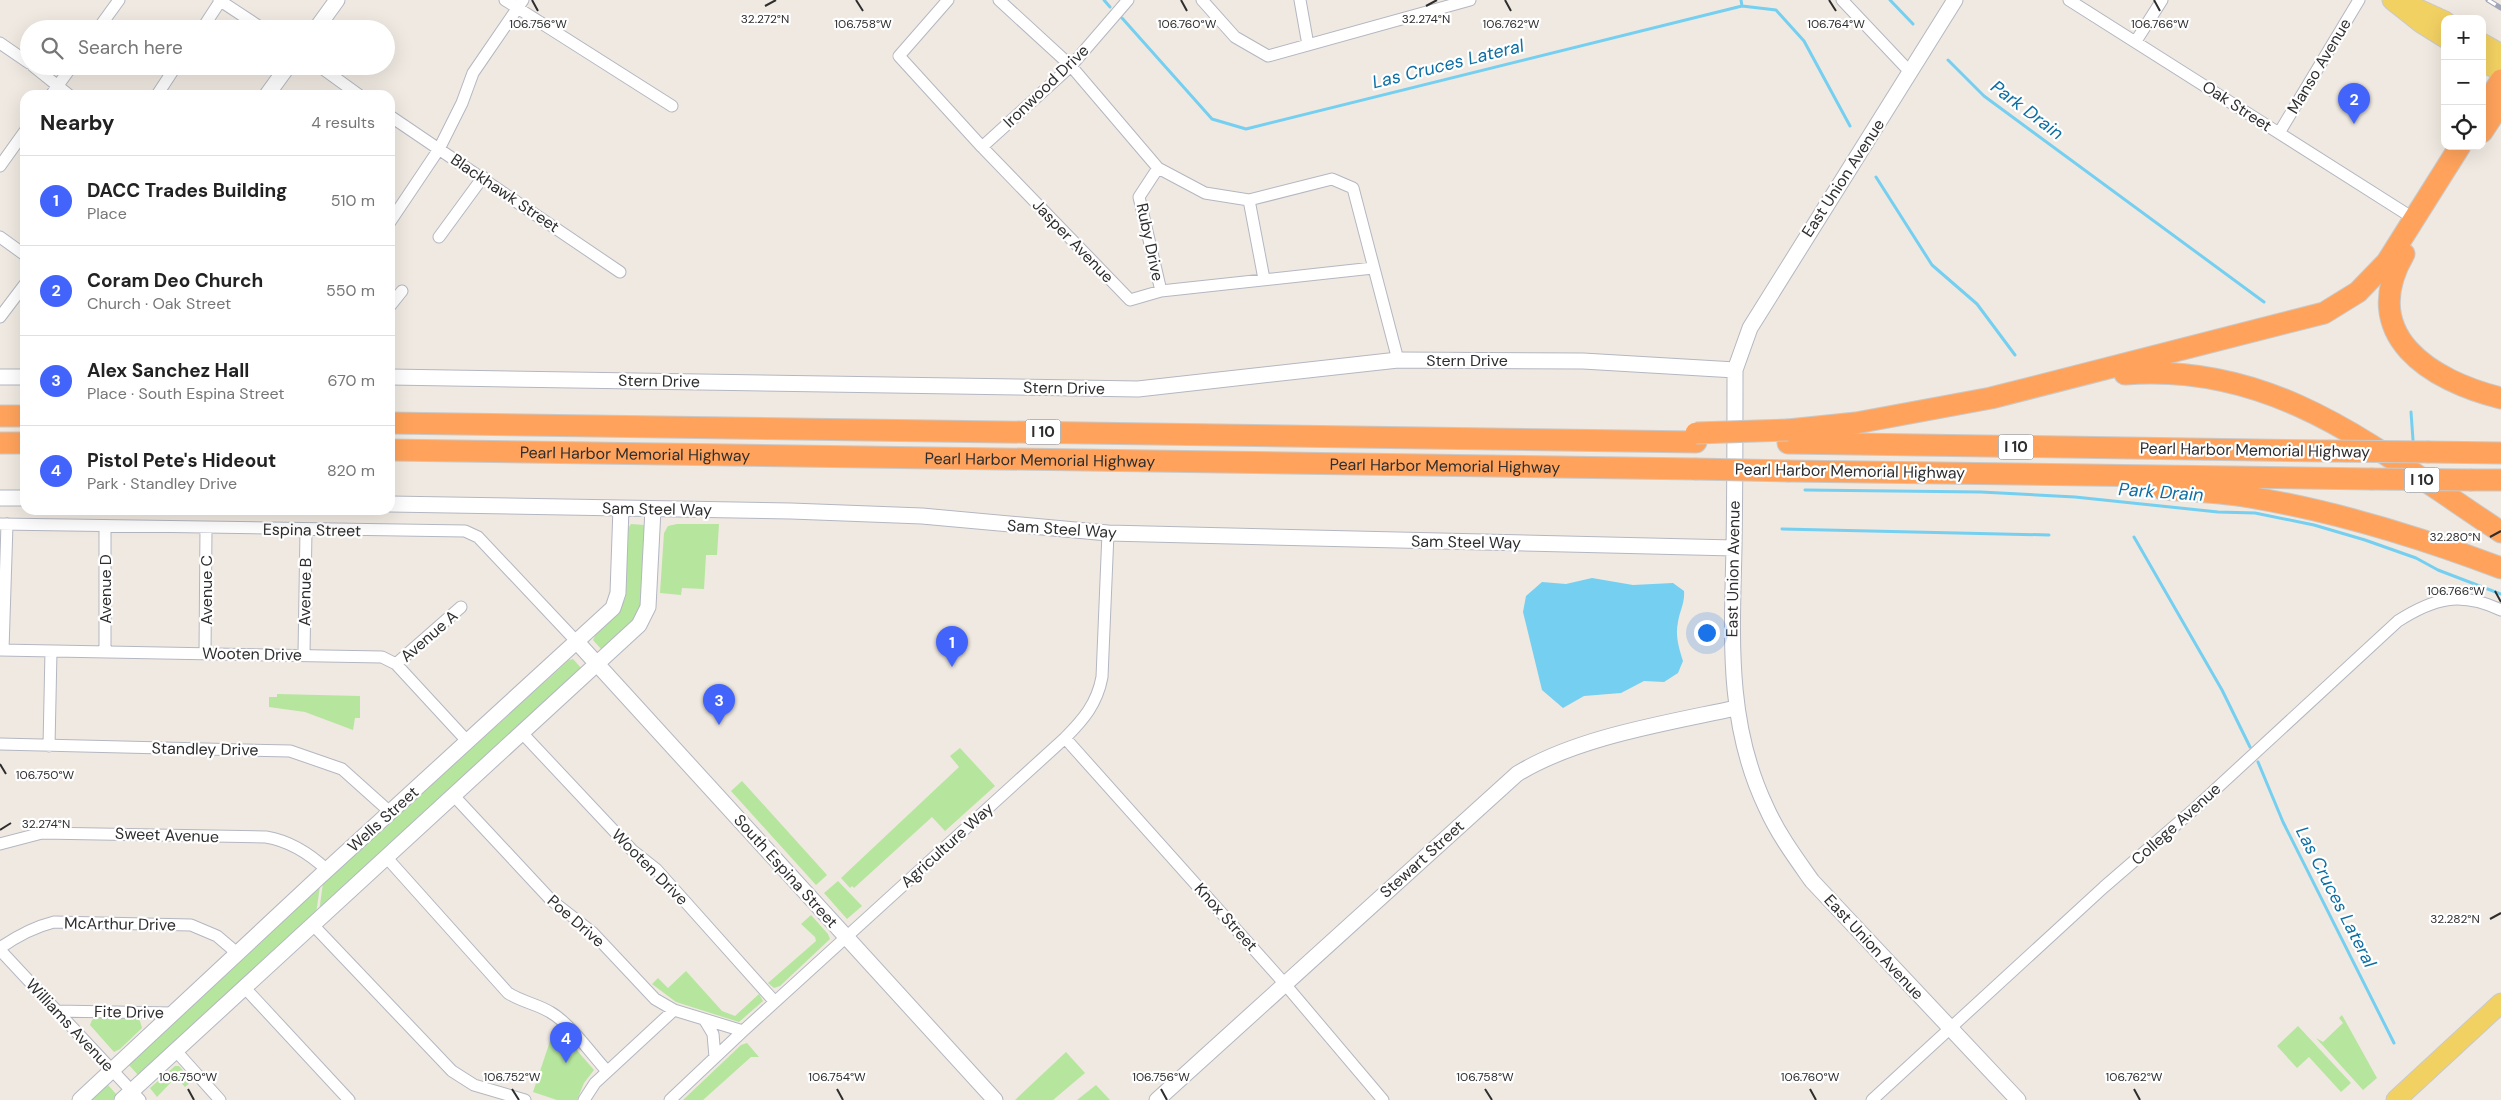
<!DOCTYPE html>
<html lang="en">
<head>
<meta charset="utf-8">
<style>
  :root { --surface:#fff; --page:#f6f6f6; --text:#222; --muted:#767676; --line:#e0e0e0; --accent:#4264fb }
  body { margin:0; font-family:"DM Sans",sans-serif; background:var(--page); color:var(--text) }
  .controls { position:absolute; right:15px; top:15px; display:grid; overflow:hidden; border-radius:10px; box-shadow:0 5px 20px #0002 }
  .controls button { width:45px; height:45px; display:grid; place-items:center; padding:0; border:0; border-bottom:1px solid var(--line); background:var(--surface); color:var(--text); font:25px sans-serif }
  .you { position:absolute; left:1706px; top:632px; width:18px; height:18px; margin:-12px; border:4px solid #fff; border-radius:50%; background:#1a73e8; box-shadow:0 0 0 8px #1a73e833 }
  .badge { display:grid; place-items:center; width:32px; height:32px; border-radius:50%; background:var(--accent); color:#fff; font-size:16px; font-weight:700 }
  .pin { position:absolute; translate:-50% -41px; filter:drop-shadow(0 1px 2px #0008) }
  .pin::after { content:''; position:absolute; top:26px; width:18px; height:15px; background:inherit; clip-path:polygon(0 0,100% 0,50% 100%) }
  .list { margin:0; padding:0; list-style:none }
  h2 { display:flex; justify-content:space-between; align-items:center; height:65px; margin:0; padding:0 20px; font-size:21px }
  h2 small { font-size:16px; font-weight:400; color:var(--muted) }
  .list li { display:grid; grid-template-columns:32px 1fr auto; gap:15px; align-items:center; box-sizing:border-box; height:90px; padding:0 20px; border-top:1px solid var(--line) }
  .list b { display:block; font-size:19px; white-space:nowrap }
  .list p { margin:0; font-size:16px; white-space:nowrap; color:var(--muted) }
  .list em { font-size:16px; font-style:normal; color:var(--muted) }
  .icon { flex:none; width:28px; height:28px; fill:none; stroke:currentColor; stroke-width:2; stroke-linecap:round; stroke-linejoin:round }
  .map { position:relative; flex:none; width:2501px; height:1100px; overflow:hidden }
  .search { position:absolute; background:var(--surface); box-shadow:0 5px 20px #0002; left:20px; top:20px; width:375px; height:55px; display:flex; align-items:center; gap:12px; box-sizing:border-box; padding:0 18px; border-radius:28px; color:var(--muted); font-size:19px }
  .panel { position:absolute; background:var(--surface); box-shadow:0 5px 20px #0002; left:20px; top:90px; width:375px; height:425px; border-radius:15px }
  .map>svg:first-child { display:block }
  .green { fill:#b6e59e }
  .water { fill:#75cff0 }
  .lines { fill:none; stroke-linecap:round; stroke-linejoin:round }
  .stream { stroke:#75cff0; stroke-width:3 }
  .minor-casing { stroke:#b4b7c1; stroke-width:13 }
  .tertiary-casing { stroke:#b4b7c1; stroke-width:17 }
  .primary-casing { stroke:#c9c9c9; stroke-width:21 }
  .motorway-casing { stroke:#c9c9c9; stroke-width:23 }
  .minor { stroke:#fff; stroke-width:11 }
  .tertiary { stroke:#fff; stroke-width:15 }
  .primary { stroke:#f2d163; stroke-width:19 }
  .motorway { stroke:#ffa35c; stroke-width:21 }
  .rail-casing { stroke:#a3a6b8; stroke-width:5 }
  .rail { stroke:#fff; stroke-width:3; stroke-dasharray:9; stroke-linecap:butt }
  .motorway-bridge-casing { stroke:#c9c9c9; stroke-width:23; stroke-linecap:butt }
  .motorway-bridge { stroke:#ffa35c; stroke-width:21 }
  .ticks { fill:none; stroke:#2e2e2e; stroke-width:2 }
  .labels { text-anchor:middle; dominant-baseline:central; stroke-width:4.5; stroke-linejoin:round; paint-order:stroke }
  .shield { fill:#fff; stroke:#6d6d6d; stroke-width:1 }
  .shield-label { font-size:15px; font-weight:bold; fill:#2e2e2e }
  .street-label { font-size:16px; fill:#2e2e2e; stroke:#fff }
  .water-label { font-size:18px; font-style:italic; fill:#0d6fa3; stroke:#fff }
  .ticks-label { font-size:12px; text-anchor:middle; fill:#2e2e2e; stroke:#fff; stroke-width:4.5; stroke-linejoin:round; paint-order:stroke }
</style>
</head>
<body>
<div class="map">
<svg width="2501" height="1100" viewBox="0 0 2501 1100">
  <rect width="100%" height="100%" fill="#efe9e1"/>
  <path class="green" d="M631 524 644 525 645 528 642 605 635 620 602 650 593 640C601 622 618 620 626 596L627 530Z
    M677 524H719L717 555H706L704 589 682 588 681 595 660 593 664 533 668 526Z
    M573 659 582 669 319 912 323 883 569 660Z
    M277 694 360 696V718H355L353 730 305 712 269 707V697H277Z
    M960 748 995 786 945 831 932 817 854 888 852 886 850 888 841 878 959 767 950 756Z
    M742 781 827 875 816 885 731 791Z
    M838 881 862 906 847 919 824 893Z
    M320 886 316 914 139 1076 128 1064Z
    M811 915 828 934 830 939 780 986 774 988 768 983 816 941 815 937 801 924Z
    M686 971 722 1011 735 1016 759 994 763 1001 739 1022 676 1002 652 984 658 978 668 988Z
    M2342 1015 2377 1078 2363 1090 2316 1038 2323 1042 2343 1023 2339 1018Z
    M97 1017 137 1018 140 1021 142 1028 120 1049 114 1052 90 1025 92 1020Z
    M2298 1026 2351 1083 2341 1092 2309 1057 2297 1068 2277 1046Z
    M561 1032 594 1070 584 1083 577 1100H557L533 1092 550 1041Z
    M747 1043 759 1057H751L703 1100H683L741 1045Z
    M1066 1052 1085 1073 1053 1100H1015Z
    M175 1066H179L192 1081 185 1087 176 1077 157 1097 150 1088Z
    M107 1084 117 1095 113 1100H88Z
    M1096 1085 1110 1100H1077Z"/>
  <path class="water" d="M1592 578 1633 585 1673 583 1684 591C1685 603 1680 610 1678 622 1675 636 1679 648 1683 661L1678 673 1664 682 1644 681 1621 693 1584 696 1563 708 1542 690 1523 612 1526 596 1542 582 1566 584Z"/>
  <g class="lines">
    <path class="stream" d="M1104 0 1110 7
      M1741 0 1742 6
      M1890 0 1913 24
      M1122 18 1212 119 1246 129 1742 6 1776 10 1804 41 1850 126
      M1948 60 1984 96 2264 302
      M1876 177 1932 265 1977 304 2015 355
      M2411 412 2413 440
      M1805 490 1981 492 2075 497 2218 512 2255 513 2314 525 2365 540 2416 558 2438 570 2501 594
      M1782 529 2049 535
      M2134 537 2222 690 2250 747
      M2258 762 2283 822 2394 1043"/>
    <defs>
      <path id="minor" d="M219 0 263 29
        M505 0 672 106
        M948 0 899 56 982 147 1130 300 1161 291 1373 268
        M999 0 1071 66 1158 168 1205 193 1249 200 1332 179 1353 188 1398 360
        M1202 0 1235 37 1268 56 1470 0
        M1300 0 1308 45
        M1842 0 1911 73
        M2069 0 2405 213
        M98 29 119 0
        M202 29 221 0
        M2136 41 2162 0
        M0 43 29 63
        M33 66 69 95
        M319 66 359 95
        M51 95 72 66
        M157 95 176 66
        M390 116 620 272
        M2279 133 2359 0
        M982 147 1071 66 1128 0
        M0 166 25 131
        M1158 168 1139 197 1161 291
        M1249 200 1264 279
        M390 222 439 149 462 103 473 73 523 0
        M0 237 25 255
        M439 237 483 177
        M390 306 402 291
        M0 317 25 284
        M0 524 465 531 478 537 577 642
        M0 650 382 657 396 664 468 742
        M3 650 7 524
        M105 651V527
        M205 653 206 528
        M304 654 306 530
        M396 664 461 607
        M523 734 632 850 656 869 775 1002
        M1065 738 1284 983 1383 1100
        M0 744 290 751 342 769 390 812
        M49 746 51 651
        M454 796 551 900 592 932 655 999 674 1010 743 1031
        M0 844 42 833 266 837C290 841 310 854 327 870
        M387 858 508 993C522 1002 537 1004 550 1012 571 1024 591 1054 607 1071
        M313 925 452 1071 474 1085 525 1100
        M0 948C17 936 34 927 54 922L191 925 217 936 237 953
        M0 950 140 1100
        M245 988 349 1100
        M56 1011 172 1013
        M704 1019 713 1034 715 1057
        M176 1051 220 1100
        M584 1100 595 1083 674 1010
        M670 1100 743 1031 1065 738C1083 720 1097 704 1102 677L1108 533
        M1872 1100 2104 887 2192 811 2398 621C2434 598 2460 591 2501 610"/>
      <path id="tertiary" d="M1955 0 1750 328 1735 370C1735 429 1735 489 1734 548 1732 638 1726 723 1766 807 1778 834 1795 857 1812 881L2018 1100
        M316 29 337 0
        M267 95 288 66
        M0 377H25
        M390 377 1138 389 1398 360 1583 361 1735 370
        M0 498H25
        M390 504 791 511 922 516 1108 533 1734 548
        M577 642 995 1100
        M80 1100 317 879 613 608 618 593 621 508
        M122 1100 639 625 648 607 653 509
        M1157 1100 1517 774C1577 737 1667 723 1736 708"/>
      <path id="primary" d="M2392 0 2421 23 2445 38
        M2403 2 2445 21
        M2482 43 2501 54
        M2482 61 2501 72
        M2396 1100 2501 1003"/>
      <g id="motorway">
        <path d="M2482 111 2501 80"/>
        <path d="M2482 132 2501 103"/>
        <path d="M2404 254C2357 335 2431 381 2501 398"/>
        <path d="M2125 374C2279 362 2380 453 2501 532"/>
        <path d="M0 416H25"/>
        <path d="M390 423 1696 442"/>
        <path d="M1788 430 1856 423 1991 398 2324 313 2358 292 2387 262 2460 146"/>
        <path d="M0 443H25"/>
        <path d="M1788 443 2328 451"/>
        <path id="s1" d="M390 450 1695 469"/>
        <path d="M2429 452 2501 453"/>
        <path d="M1789 471 2371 479"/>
        <path d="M2472 480H2501"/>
        <path d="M2162 489C2191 491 2220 492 2249 497 2335 511 2419 537 2501 568"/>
      </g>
    </defs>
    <use href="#minor" class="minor-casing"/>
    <use href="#tertiary" class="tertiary-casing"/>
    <use href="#primary" class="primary-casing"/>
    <use href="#motorway" class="motorway-casing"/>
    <use href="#minor" class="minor"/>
    <use href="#tertiary" class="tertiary"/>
    <use href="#primary" class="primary"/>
    <use href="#motorway" class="motorway"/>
    <defs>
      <path id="rail" d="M2488 0 2501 8"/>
    </defs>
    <use href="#rail" class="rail-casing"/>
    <use href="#rail" class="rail"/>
    <defs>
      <path id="motorway-bridge" d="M1696 433 1788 430
        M2328 451 2429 452
        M1695 469 1789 471
        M2371 479 2472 480"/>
    </defs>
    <use href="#motorway-bridge" class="motorway-bridge-casing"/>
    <use href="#motorway-bridge" class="motorway-bridge"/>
  </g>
  <path class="ticks" d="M532 0 538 11M856 0 863 11M1181 0 1187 11M1505 0 1511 11M1829 0 1836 11M2154 0 2160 11M765 6 776 0M1426 6 1437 0M2490 537 2501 531M2495 591 2501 602M0 764 6 774M0 830 11 823M2490 919 2501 913M188 1089 194 1100M512 1089 519 1100M837 1089 843 1100M1161 1089 1167 1100M1485 1089 1492 1100M1810 1089 1816 1100M2134 1089 2140 1100"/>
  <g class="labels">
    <g class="shield">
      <rect x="1025.5" y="419.5" width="35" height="25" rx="4"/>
      <rect x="1998.5" y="434.5" width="35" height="25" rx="4"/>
      <rect x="2404.5" y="467.5" width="35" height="25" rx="4"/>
    </g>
    <g class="shield-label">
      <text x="1043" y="432">I 10</text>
      <text x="2016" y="447">I 10</text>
      <text x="2422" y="480">I 10</text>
    </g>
    <g class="street-label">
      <text transform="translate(2319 66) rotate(-59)">Manso Avenue</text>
      <text transform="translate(1046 86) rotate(-44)">Ironwood Drive</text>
      <text transform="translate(2237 106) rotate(33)">Oak Street</text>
      <text transform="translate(1843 178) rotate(-57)">East Union Avenue</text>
      <text transform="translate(505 193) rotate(34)">Blackhawk Street</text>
      <text transform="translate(1073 241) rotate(46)">Jasper Avenue</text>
      <text transform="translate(1150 242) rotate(78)">Ruby Drive</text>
      <text x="1467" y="360">Stern Drive</text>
      <text transform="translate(659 381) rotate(1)">Stern Drive</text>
      <text transform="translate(1064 388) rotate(1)">Stern Drive</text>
      <text transform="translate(2255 450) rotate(1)">Pearl Harbor Memorial Highway</text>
      <text stroke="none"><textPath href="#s1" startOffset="245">Pearl Harbor Memorial Highway</textPath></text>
      <text stroke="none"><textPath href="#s1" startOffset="650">Pearl Harbor Memorial Highway</textPath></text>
      <text stroke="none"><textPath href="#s1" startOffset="1055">Pearl Harbor Memorial Highway</textPath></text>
      <text transform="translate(1850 471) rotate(1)">Pearl Harbor Memorial Highway</text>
      <text transform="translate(657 509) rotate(1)">Sam Steel Way</text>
      <text transform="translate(1062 529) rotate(4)">Sam Steel Way</text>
      <text transform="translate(312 530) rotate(1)">Espina Street</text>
      <text transform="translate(1466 542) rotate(1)">Sam Steel Way</text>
      <text transform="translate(1733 569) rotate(-89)">East Union Avenue</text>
      <text transform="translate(105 589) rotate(-90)">Avenue D</text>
      <text transform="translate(206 590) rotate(-90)">Avenue C</text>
      <text transform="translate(305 592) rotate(-89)">Avenue B</text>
      <text transform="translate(429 636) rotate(-41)">Avenue A</text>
      <text transform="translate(252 654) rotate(1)">Wooten Drive</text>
      <text transform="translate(205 749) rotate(1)">Standley Drive</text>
      <text transform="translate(383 819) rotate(-42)">Wells Street</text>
      <text transform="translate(2176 824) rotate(-42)">College Avenue</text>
      <text transform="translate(167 835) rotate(2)">Sweet Avenue</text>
      <text transform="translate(947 845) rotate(-42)">Agriculture Way</text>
      <text transform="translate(1422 859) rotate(-42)">Stewart Street</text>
      <text transform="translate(650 867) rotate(45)">Wooten Drive</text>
      <text transform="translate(786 871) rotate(48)">South Espina Street</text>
      <text transform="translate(1226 917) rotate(48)">Knox Street</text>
      <text transform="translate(576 921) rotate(41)">Poe Drive</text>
      <text transform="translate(120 924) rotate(1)">McArthur Drive</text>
      <text transform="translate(1874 947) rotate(47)">East Union Avenue</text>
      <text transform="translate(129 1012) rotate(1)">Fite Drive</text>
      <text transform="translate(70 1025) rotate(47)">Williams Avenue</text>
    </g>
    <g class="water-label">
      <text transform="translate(1448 64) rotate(-14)">Las Cruces Lateral</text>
      <text transform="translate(2027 110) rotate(37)">Park Drain</text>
      <text transform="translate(2161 492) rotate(4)">Park Drain</text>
      <text transform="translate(2336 897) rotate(63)">Las Cruces Lateral</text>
    </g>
  </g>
  <g class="ticks-label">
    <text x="1426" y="23">32.274°N</text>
    <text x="765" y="23">32.272°N</text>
    <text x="538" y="28">106.756°W</text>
    <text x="863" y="28">106.758°W</text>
    <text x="1187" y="28">106.760°W</text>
    <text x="1511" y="28">106.762°W</text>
    <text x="1836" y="28">106.764°W</text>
    <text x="2160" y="28">106.766°W</text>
    <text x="2455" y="541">32.280°N</text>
    <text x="2456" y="595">106.766°W</text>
    <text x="45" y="779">106.750°W</text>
    <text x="46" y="828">32.274°N</text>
    <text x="2455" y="923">32.282°N</text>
    <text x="188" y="1081">106.750°W</text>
    <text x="512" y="1081">106.752°W</text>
    <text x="837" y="1081">106.754°W</text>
    <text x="1161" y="1081">106.756°W</text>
    <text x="1485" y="1081">106.758°W</text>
    <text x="1810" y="1081">106.760°W</text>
    <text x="2134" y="1081">106.762°W</text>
  </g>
</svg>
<div class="controls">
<button>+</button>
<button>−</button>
<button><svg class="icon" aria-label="locate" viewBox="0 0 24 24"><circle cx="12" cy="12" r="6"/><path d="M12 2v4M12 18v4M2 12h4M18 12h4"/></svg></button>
</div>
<div class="you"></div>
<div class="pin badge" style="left:952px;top:667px">1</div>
<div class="pin badge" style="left:2354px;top:124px">2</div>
<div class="pin badge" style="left:719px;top:725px">3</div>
<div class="pin badge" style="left:566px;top:1063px">4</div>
<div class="search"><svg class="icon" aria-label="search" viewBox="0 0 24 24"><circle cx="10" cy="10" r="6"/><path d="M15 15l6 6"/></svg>Search here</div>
<section class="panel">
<h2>Nearby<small>4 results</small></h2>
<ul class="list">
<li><span class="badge">1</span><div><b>DACC Trades Building</b><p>Place</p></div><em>510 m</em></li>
<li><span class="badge">2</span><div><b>Coram Deo Church</b><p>Church · Oak Street</p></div><em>550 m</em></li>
<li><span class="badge">3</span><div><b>Alex Sanchez Hall</b><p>Place · South Espina Street</p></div><em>670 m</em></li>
<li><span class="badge">4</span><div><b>Pistol Pete's Hideout</b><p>Park · Standley Drive</p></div><em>820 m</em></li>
</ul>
</section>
</div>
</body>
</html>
